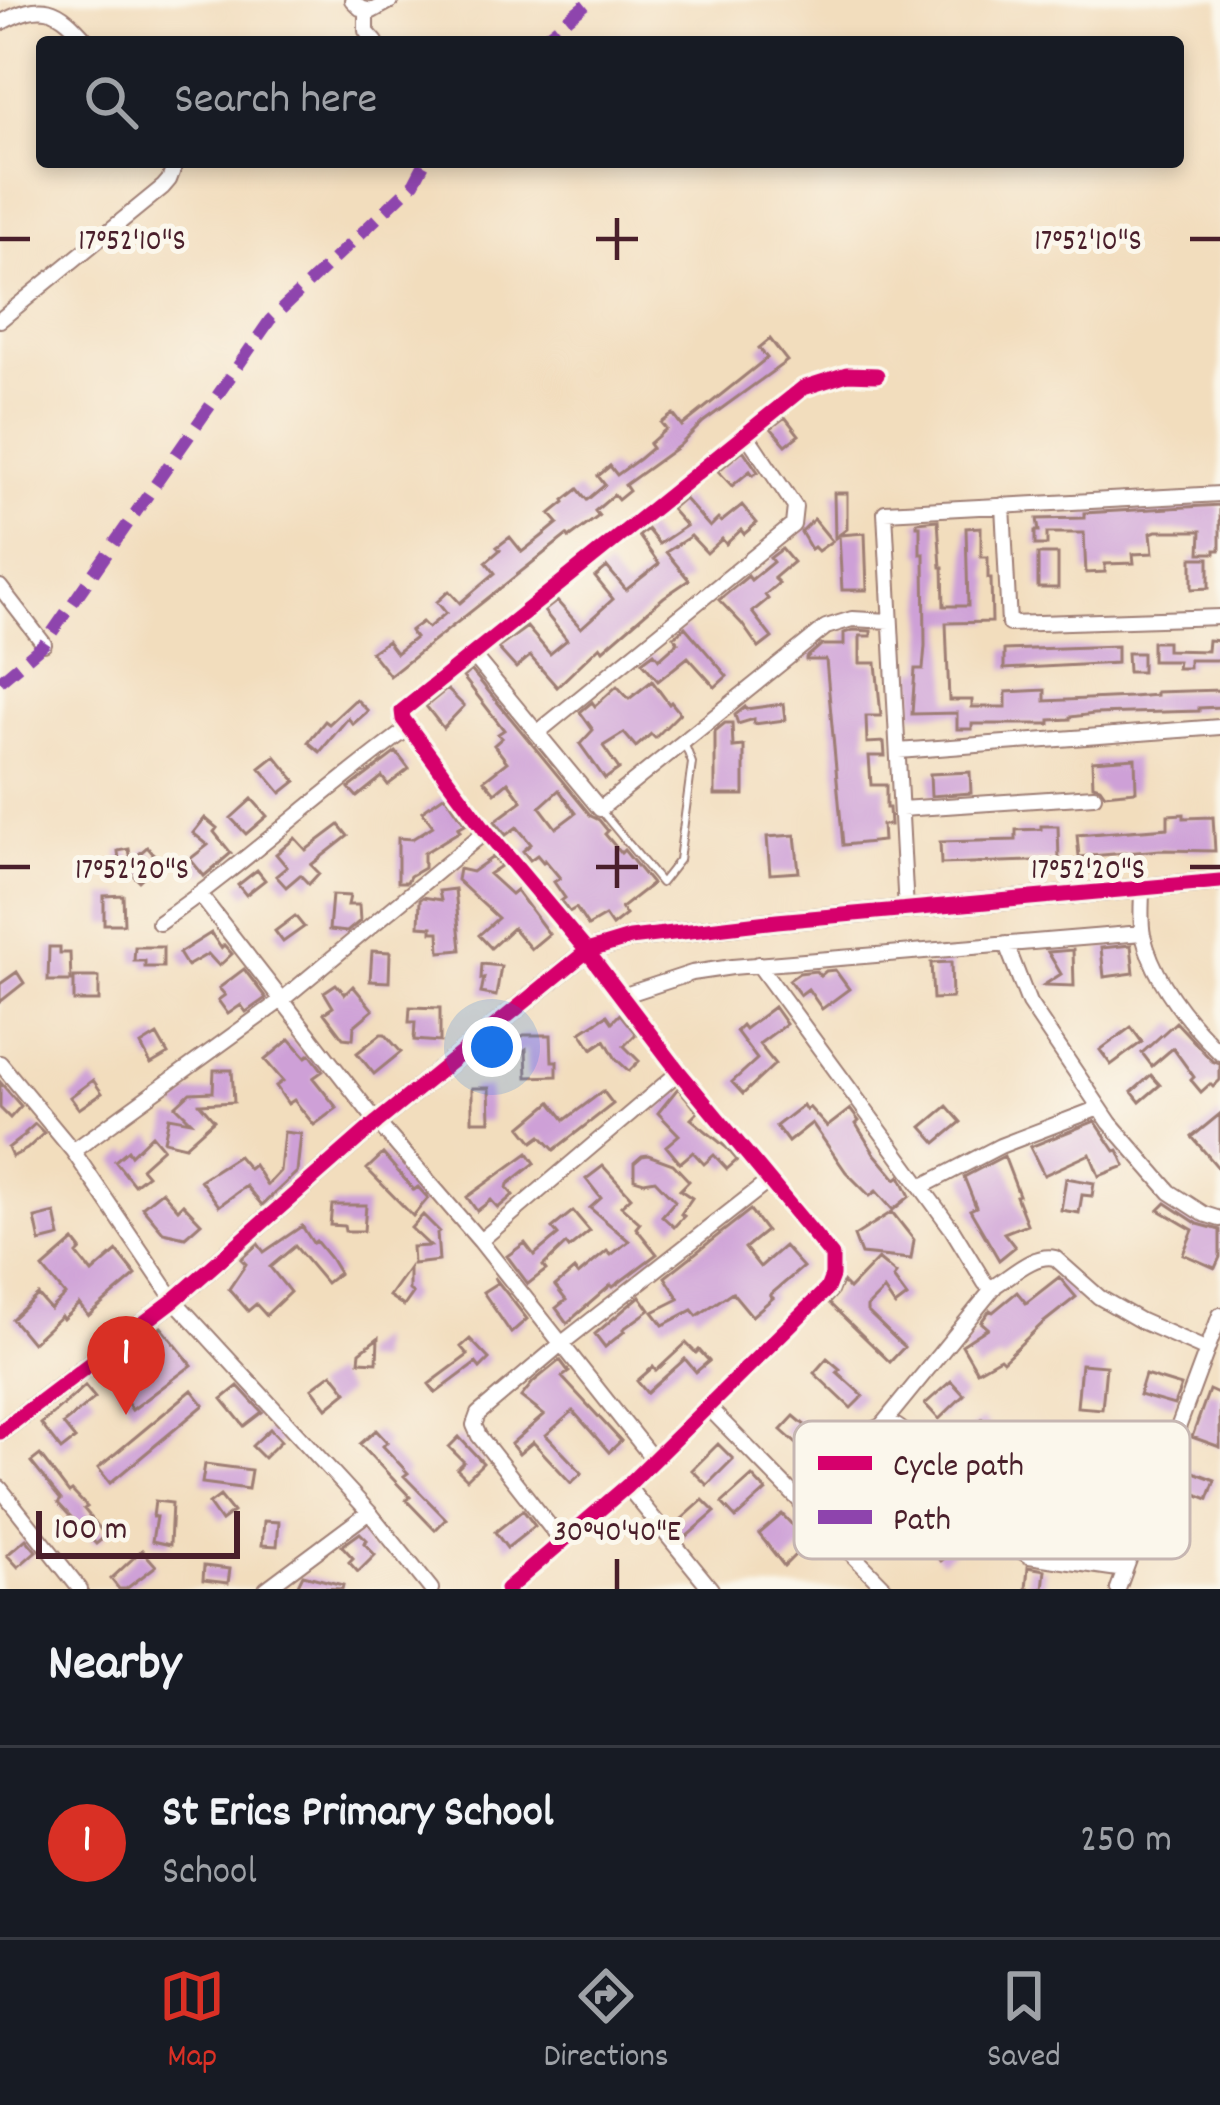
<!DOCTYPE html>
<html lang="en">
<head>
<meta charset="utf-8">
<style>
  :root { --surface:#171b24; --page:#242831; --text:#f1f3f6; --muted:#9ea1a6; --line:#363941; --accent:#d93025 }
  body { margin:0; font-family:Dekko,sans-serif; background:var(--page); color:var(--text) }
  .scale { position:absolute; left:36px; bottom:30px; width:204px; box-sizing:border-box; padding-left:12px; border:6px solid #4a1f2b; border-top:0; font-size:33px; line-height:42px; white-space:nowrap; color:#4a1f2b; -webkit-text-stroke:9px #fbf7ec; paint-order:stroke }
  .you { position:absolute; left:492px; top:1047px; width:42px; height:42px; margin:-30px; border:9px solid #fff; border-radius:50%; background:#1a73e8; box-shadow:0 0 0 18px #1a73e833 }
  .badge { display:grid; place-items:center; width:78px; height:78px; border-radius:50%; background:var(--accent); color:#fff; font-size:39px; font-weight:700 }
  .pin { position:absolute; translate:-50% -99px; filter:drop-shadow(0 3px 6px #0008) }
  .pin::after { content:''; position:absolute; top:63px; width:42px; height:36px; background:inherit; clip-path:polygon(0 0,100% 0,50% 100%) }
  .list { margin:0; padding:0; list-style:none }
  h2 { display:flex; justify-content:space-between; align-items:center; height:156px; margin:0; padding:0 48px; font-size:51px }
  h2 small { font-size:39px; font-weight:400; color:var(--muted) }
  .list li { display:grid; grid-template-columns:78px 1fr auto; gap:36px; align-items:center; box-sizing:border-box; height:192px; padding:0 48px; border-top:3px solid var(--line) }
  .list b { display:block; font-size:45px; white-space:nowrap }
  .list p { margin:0; font-size:39px; white-space:nowrap; color:var(--muted) }
  .list em { font-size:39px; font-style:normal; color:var(--muted) }
  .icon { flex:none; width:66px; height:66px; fill:none; stroke:currentColor; stroke-width:2; stroke-linecap:round; stroke-linejoin:round }
  .map { position:relative; flex:none; width:1220px; height:1589px; overflow:hidden }
  .search { position:absolute; background:var(--surface); box-shadow:0 6px 18px #0003; left:36px; right:36px; top:36px; height:132px; display:flex; align-items:center; gap:30px; box-sizing:border-box; padding:0 42px; border-radius:12px; color:var(--muted); font-size:45px }
  .sheet { height:348px; background:var(--surface) }
  nav { display:flex; justify-content:space-around; align-items:center; box-sizing:border-box; height:168px; border-top:3px solid var(--line); background:var(--surface); font-size:33px; color:var(--muted) }
  nav a { display:grid; justify-items:center; gap:6px }
  nav .on { color:var(--accent) }
  .map>svg:first-child { display:block }
  .building { fill:#cea0d7; fill-rule:evenodd }
  .lines { fill:none; stroke-linecap:round; stroke-linejoin:round }
  .lane-casing { stroke:#9e7e74; stroke-width:10 }
  .street-casing { stroke:#9e7e74; stroke-width:18 }
  .secondary-casing { stroke:#9e7e74; stroke-width:22 }
  .lane { stroke:#fff; stroke-width:6 }
  .street { stroke:#fff; stroke-width:14 }
  .secondary { stroke:#fff; stroke-width:18 }
  .quiet { stroke:#8e44ad; stroke-width:12; stroke-dasharray:24 12; stroke-linecap:butt }
  .cycleway-casing { stroke:#fbf7ec; stroke-width:22 }
  .cycleway { stroke:#d6006c; stroke-width:15 }
  .ticks { fill:none; stroke:#4a1f2b; stroke-width:4.5 }
  .key { fill:#fbf7ec; stroke:#c6b6b2; stroke-width:3 }
  .key-label { font-size:33px; fill:#4a1f2b }
  .ticks-label { font-size:30px; text-anchor:middle; fill:#4a1f2b; stroke:#fbf7ec; stroke-width:10; stroke-linejoin:round; paint-order:stroke }
</style>
</head>
<body>
<div class="map">
<svg width="1220" height="1589" viewBox="0 0 1220 1589">
  <rect width="100%" height="100%" fill="#fbf7ec"/>
  <filter id="ink" filterUnits="userSpaceOnUse"><feTurbulence type="fractalNoise" baseFrequency=".00833" numOctaves="2"/><feDisplacementMap in="SourceGraphic" scale="24" xChannelSelector="R" yChannelSelector="G"/><feConvolveMatrix kernelMatrix="1 2 1 2 8 2 1 2 1" color-interpolation-filters="sRGB"/></filter>
  <filter id="wash" filterUnits="userSpaceOnUse"><feTurbulence type="fractalNoise" baseFrequency=".004" numOctaves="4" result="noise"/><feDisplacementMap in="SourceGraphic" scale="48" xChannelSelector="R" yChannelSelector="G"/><feGaussianBlur stdDeviation="2.7" result="paint"/><feColorMatrix in="noise" values="0 0 0 0 0 0 0 0 0 0 0 0 0 0 0 0 0 1.4 0 .05"/><feComposite in="paint" operator="in"/></filter>
  <g filter="url(#wash)">
    <rect width="100%" height="100%" fill="#f2ddbd"/>
    <g id="blocks">
      <path class="building" d="M770 339 787 361 703 422 679 446 625 485 629 491 618 500 614 495 595 511 599 516 569 538 567 535 390 676 371 652 387 641 396 653 415 638 410 631 422 622 428 628 446 613 437 602 449 591 460 603 495 573 486 562 500 550 497 547 510 537 522 552 541 537 558 523 550 514 565 502 564 500 578 489 587 500 605 485 598 476 610 466 617 475 639 459 652 448 649 444 666 429 661 423 673 414 682 426 767 358 759 348Z
        M785 417 799 435 786 445 771 428Z
        M743 450 758 472 753 475 750 471 732 486 718 471Z
        M834 493H847V529L839 535 865 533 867 590H842L839 535 835 538Z
        M684 498 710 527 718 519 721 522 742 505 757 523 744 534 741 530 726 544 722 539 707 553 691 536 666 552 689 580 664 597 603 650 600 646 557 687 530 656 516 668 498 648 527 627 550 654 567 640 544 611 557 601 581 628 613 599 595 577 607 567 626 590 659 564 639 536 647 529 659 544 686 526 671 509Z
        M1220 505V550H1215V553H1200L1201 531H1156L1151 533 1153 553 1133 554 1134 563 1105 564V572L1086 573 1084 533H1047V545H1035V531H1039L1037 519 1084 518V513Z
        M814 519 832 541 818 551 814 547 811 549 801 532Z
        M938 520 941 567H943L944 606H968L966 528 981 527V557H988V578H991L992 622 946 623 949 700H972V707H1006V692L1045 690V701L1131 697 1156 695V692L1220 690V707L1199 708V711L1094 714 1070 717V719L1050 720V724H972V729H957V713L912 714 915 669H923L925 646 924 554H920V526H917V522Z
        M782 549 793 562 774 578 779 583 765 595 768 599 752 612 772 638 759 648 742 624 719 600 748 576 751 580 773 562 770 558Z
        M1038 554H1058V588H1038Z
        M1192 558H1209V588L1192 589Z
        M685 627 727 676 715 687 688 657 658 681 642 662 654 653 659 659 678 642 674 637Z
        M853 630 871 631V636H860V663H876L881 716H866L867 743 884 742 885 756H869L871 785H886V808H889L890 825H882L883 841 843 845 826 660H806V658L821 645H844V633Z
        M1208 640 1220 641V660H1189V668H1177L1178 661H1152V642H1167V650L1207 651Z
        M1117 646V663L1004 669V650Z
        M1127 653H1142V672H1128Z
        M471 670 591 816 599 820 608 831 605 834 621 853 624 850 652 884 621 908 626 915 612 926 605 916 588 926 576 908 569 912 561 901 565 898 554 882 560 878 545 860 543 862 537 855 530 860 523 851 531 844 517 827 506 835 495 821 522 801 508 782 495 793 484 780 507 762 494 745 502 738 498 734 504 730 463 677ZM559 790 576 813 556 828 540 807Z
        M652 681 669 704 671 702 680 713 655 738 651 734 636 747 624 733 603 746 619 769 605 779 580 744 593 730 580 712 592 702 595 706 617 686 629 699Z
        M447 689 464 706 443 728 426 706Z
        M356 699 368 711 353 724 348 718 320 752 308 742 325 721 329 724Z
        M783 704 785 720 754 724V719L738 724 735 715 745 707 746 709Z
        M725 723H732L733 747 744 746V795H715V731Z
        M396 752 409 769 388 785 382 777 357 797 349 788Z
        M275 756 296 781 281 793 260 768Z
        M1135 758 1136 791 1105 794 1100 787 1093 785 1092 761Z
        M970 772 971 793 931 796 930 774Z
        M445 795 465 824 458 828 460 831 424 853V868L410 876 407 882H398V838L412 839 433 826 422 811Z
        M252 799 267 816 246 834 231 818Z
        M1184 814V818L1213 817 1215 851 1160 850 1079 857 1077 835 1168 828V815Z
        M205 818 217 828 214 832 231 853 204 876 190 859 208 845 193 833Z
        M339 825 348 836 311 865 319 873 309 884 300 875 286 887 276 876 287 867 276 854 295 838 306 850Z
        M1041 826H1058L1059 860 941 864 940 842 1016 840V830L1041 829Z
        M795 835 799 872 770 874 767 837Z
        M147 847 160 861 139 881 119 861 118 851 129 849 131 861Z
        M493 857 501 866 489 874 511 894 516 890 549 934 531 949 513 928 491 948 479 935 498 918 457 880 459 869 472 872Z
        M257 870 265 880 246 895 238 885Z
        M455 889 461 950 440 952 439 932H432V927L419 926 420 900 423 897 441 900 439 891Z
        M123 895 124 924H104V896Z
        M332 895 350 896 348 905H359L360 921 347 932 329 930Z
        M295 916 304 927 283 942 275 931Z
        M211 933 221 948 224 945 232 954 219 966 208 954 187 966 179 953Z
        M1131 945 1134 973 1104 977 1101 948Z
        M49 947H60V953H70L71 981H48Z
        M135 947H163V967H145V961H134Z
        M1073 950 1074 986 1044 985 1061 974 1048 952Z
        M372 951 390 952 389 982 370 981Z
        M951 962 952 998 933 999 931 963Z
        M482 964 501 966 496 996 481 993 484 978 481 979Z
        M244 969 266 998 246 1012 241 1005 228 1014 218 1000 225 995 219 988Z
        M835 970 849 989 822 1009 808 989 800 995 789 980 799 973 816 971 820 976 826 971Z
        M17 972 24 983 0 1002V984Z
        M74 977H99V1001H74Z
        M336 984 345 994 353 986 373 1010 354 1026 353 1039 343 1038 324 1013 333 1007 324 992Z
        M410 1007 440 1008V1042L414 1040 415 1022H409Z
        M774 1007 786 1024 759 1044 775 1064 743 1094 732 1082 757 1059 736 1031 742 1025 745 1029Z
        M620 1014 636 1034 624 1046 639 1061 629 1071 616 1059 605 1040 592 1049 581 1032 607 1015 612 1022Z
        M1176 1022 1212 1061 1220 1064V1080L1213 1087 1210 1084 1201 1092 1191 1080 1194 1077 1173 1048 1152 1066 1142 1053Z
        M1131 1027 1142 1042 1111 1065 1100 1050Z
        M381 1034H385L401 1052 374 1074 357 1053Z
        M157 1035 168 1054 151 1064 141 1045Z
        M524 1035H551L552 1061H557V1076L527 1077 526 1049 512 1059 504 1048Z
        M290 1039 306 1057 310 1054 323 1071 313 1078 337 1108 314 1125 294 1100 288 1104 276 1086 283 1081 265 1060Z
        M214 1070H232L234 1102 200 1104 214 1120 185 1146 164 1141 169 1117 191 1121 176 1106 190 1093 213 1092Z
        M1151 1075 1160 1085 1140 1102 1132 1092Z
        M93 1080 102 1093 79 1109 70 1097Z
        M0 1082 21 1106 10 1118 0 1108Z
        M472 1088H489L490 1121H472Z
        M678 1088 698 1112 691 1119 727 1148 737 1160 727 1169 714 1155 704 1164 693 1152 680 1163 666 1146 679 1135 658 1113Z
        M603 1091 613 1104 554 1150 541 1136 533 1142 521 1127 551 1102 565 1120Z
        M803 1105 806 1110 809 1107 827 1127 850 1109 859 1121 856 1124 874 1153 896 1179 900 1176 910 1196 893 1210 876 1191 870 1196 846 1172 812 1123 788 1142 776 1126Z
        M947 1106 961 1122 936 1143 922 1127Z
        M1220 1114V1170L1192 1137Z
        M1095 1121 1115 1151 1118 1150 1125 1166 1099 1176 1090 1154 1044 1175 1030 1147Z
        M35 1124 44 1133 27 1149 12 1157 8 1148 26 1134 25 1133Z
        M284 1132 301 1134 297 1172 262 1205 246 1186 219 1206 200 1180 238 1156 249 1169 254 1165 267 1185 280 1171Z
        M152 1135 163 1148 141 1168 147 1175 134 1185 115 1161 128 1150 131 1155Z
        M528 1153 535 1163 508 1184 507 1188 513 1195 498 1208 491 1200 477 1211 467 1197Z
        M383 1154 414 1190 418 1187 428 1198 413 1216 367 1169Z
        M648 1155 673 1164 689 1181 680 1190 692 1198 681 1214 684 1216 674 1227 662 1216 675 1201 655 1180 644 1182 634 1179V1163L642 1156Z
        M1004 1156 1019 1195 1016 1196 1027 1224 1004 1233 1015 1247 999 1260 970 1210 976 1207 964 1177Z
        M603 1166 631 1197 621 1206 640 1223 636 1228 657 1254 613 1287 611 1285 567 1323 556 1308 566 1300 555 1286 574 1270 578 1275 607 1251 611 1255 629 1241 590 1208 601 1198 586 1179Z
        M1066 1178 1094 1183 1092 1196 1082 1195 1079 1213 1061 1210Z
        M162 1191 178 1209 183 1204 201 1223 185 1237 163 1232 142 1207Z
        M1166 1203 1198 1224 1220 1230V1257L1215 1268 1183 1254 1193 1230 1159 1210Z
        M332 1205H366L364 1231H345L344 1226 330 1225Z
        M750 1210 766 1231 745 1248 760 1267 784 1246 803 1267 770 1295 773 1298 752 1316 732 1292 697 1316 692 1310 663 1325 653 1312 679 1299 665 1277Z
        M573 1211 590 1231 569 1248 566 1244 543 1266 546 1270 528 1284 507 1256 525 1243 534 1255 558 1235 552 1228Z
        M892 1212 914 1240 911 1259 861 1254 854 1236Z
        M55 1213 60 1237 40 1242 35 1218Z
        M423 1215 439 1231 437 1233 439 1261 413 1264 412 1247 430 1246 411 1228Z
        M302 1226 313 1243 316 1241 330 1258 339 1273 326 1283 295 1246 270 1267 290 1292 266 1315 256 1304 248 1311 229 1289 246 1264 241 1259 258 1244 264 1252Z
        M74 1241 81 1250 77 1254 92 1273 117 1251 136 1275 88 1316 79 1304 63 1319 61 1316 32 1343 12 1319 38 1295 50 1309 65 1295 43 1268Z
        M878 1259 896 1274 893 1278 907 1297 895 1306 884 1290 867 1307V1311L904 1347 890 1362 829 1303 837 1294 842 1282 849 1289Z
        M409 1268V1290L413 1293 404 1306 389 1296Z
        M494 1277 527 1319 511 1333 483 1292 497 1283Z
        M1059 1277 1076 1297 1043 1323 1003 1361 1000 1358 977 1371 962 1345 988 1328 981 1322 990 1310 993 1312 1017 1292 1026 1303Z
        M640 1296 650 1310 623 1329 625 1331 605 1347 595 1334Z
        M161 1327 192 1365 132 1410 107 1371Z
        M378 1338 377 1362 359 1361 360 1352Z
        M470 1339 489 1359 480 1368 476 1363 436 1393 429 1384 468 1355 461 1347Z
        M686 1343 696 1353 699 1350 709 1361 696 1372 685 1359 647 1393 637 1381 653 1367 656 1371Z
        M827 1358 840 1369 837 1372 863 1396 851 1408 814 1373Z
        M560 1360 569 1372 562 1377 621 1441 609 1452 573 1411 546 1435 582 1473 571 1483 533 1442 519 1454 511 1444 544 1415 521 1397 533 1382Z
        M1081 1364 1106 1366 1102 1409 1077 1407Z
        M332 1373 347 1392 327 1408 312 1388Z
        M1145 1375 1181 1386 1174 1405 1139 1395Z
        M951 1381 964 1395 939 1419 925 1404Z
        M85 1386 95 1398 63 1424 75 1439 61 1450 41 1424Z
        M238 1386 262 1412 244 1426 222 1399Z
        M192 1390 204 1405 110 1483 98 1468Z
        M1209 1390 1220 1395V1447L1192 1437Z
        M794 1416 820 1438 807 1453 781 1430Z
        M982 1419 994 1432 989 1436 1013 1465 984 1489 969 1471 978 1464 957 1440Z
        M270 1429 281 1441 264 1458 252 1446Z
        M376 1430 387 1442 383 1446 408 1473 404 1476 446 1519 435 1530 406 1500 410 1497 360 1444Z
        M459 1437 483 1463 467 1479 457 1469 464 1462 449 1447Z
        M718 1444 733 1459 707 1485 692 1470Z
        M40 1455 69 1493 72 1491 87 1507 84 1509 106 1536 96 1544 58 1503 61 1500 31 1462Z
        M205 1464 251 1470 248 1489 202 1483Z
        M1183 1468 1215 1480 1208 1499 1176 1486Z
        M752 1476 766 1491 736 1518 722 1503Z
        M220 1496 233 1512 221 1521 209 1504Z
        M703 1500 715 1512 685 1538 674 1526Z
        M155 1501 172 1503 170 1545 152 1541 156 1517H153Z
        M523 1510 535 1526 507 1548 495 1532Z
        M782 1514 808 1542 784 1566 759 1534Z
        M960 1519 973 1536 941 1561 928 1544Z
        M264 1521 279 1522 277 1546 262 1545Z
        M1162 1523 1191 1533 1184 1552 1155 1542Z
        M360 1533 367 1540 364 1543 375 1555 358 1572 349 1562 353 1558 342 1546Z
        M26 1539 36 1551 18 1567 7 1555Z
        M142 1550 156 1566 126 1589H119L111 1579Z
        M204 1566 230 1569 228 1583 203 1580Z
        M1028 1567 1045 1570 1043 1589H1026Z
        M303 1575 343 1585 342 1589 297 1587Z"/>
    </g>
  </g>
  <g filter="url(#ink)">
    <use href="#blocks" fill-opacity="0" stroke="#9e7e74" stroke-width="3"/>
    <g class="lines">
      <defs>
        <path id="lane" d="M602 812 661 883 679 860 692 763 685 745"/>
        <path id="street" d="M352 0 360 8 372 11 392 0
          M366 11V31L376 42
          M0 23C43 0 57 6 88 42
          M0 320 163 187 169 180 176 162
          M1003 505 1009 624 1220 617
          M0 587 44 644
          M472 654 600 809 826 627 852 619 890 621
          M537 733 793 525 795 507 746 434
          M898 751 1220 727
          M901 809 1094 796
          M1142 888C1142 903 1140 921 1143 935 1154 981 1187 1021 1220 1053
          M200 895 377 1122 480 1241 653 1459
          M906 911 885 512 1220 494
          M159 923C246 863 323 790 409 728
          M1006 944 1029 1003 1110 1123 1170 1192 1204 1214 1220 1219
          M758 964 952 1229 985 1283 991 1287 996 1285C1013 1274 1035 1253 1055 1258L1099 1297 1141 1321 1207 1350
          M622 996 692 973 732 967 1142 933
          M0 1063 73 1151 174 1300 369 1512 431 1589
          M73 1151 283 999 486 831
          M921 1187 1000 1146 1099 1108
          M480 1241 679 1072
          M707 1406 886 1589
          M882 1425 996 1285
          M1084 1440 1165 1464
          M627 1486 711 1589
          M0 1488 80 1589
          M801 1503C818 1485 869 1416 894 1425 900 1427 904 1433 910 1436L983 1527 1029 1556 1125 1570
          M562 1542 479 1436 474 1425 478 1414 561 1344 769 1181
          M266 1589 369 1512
          M507 1589 627 1486 827 1289 832 1276V1256L679 1072 587 951 486 831 403 719 402 711 803 388 847 374 877 375
          M1118 1589 1220 1315"/>
        <path id="secondary" d="M0 1432 174 1300 377 1122 587 951 630 938 777 921 1220 881"/>
      </defs>
      <use href="#lane" class="lane-casing"/>
      <use href="#street" class="street-casing"/>
      <use href="#secondary" class="secondary-casing"/>
      <use href="#lane" class="lane"/>
      <use href="#street" class="street"/>
      <use href="#secondary" class="secondary"/>
      <path class="quiet" d="M539 42 591 0
        M0 681 44 644 270 320 414 183 425 162"/>
      <defs>
        <path id="cycleway" d="M0 1432 174 1300 377 1122 587 951 630 938 777 921 1220 881
          M507 1589 627 1486 827 1289 832 1276V1256L679 1072 587 951 486 831 403 719 402 711 803 388 847 374 877 375"/>
      </defs>
      <use href="#cycleway" class="cycleway-casing"/>
      <use href="#cycleway" class="cycleway"/>
    </g>
  </g>
  <path class="ticks" d="M617 218V260M0 239H30M596 239H638M1190 239H1220M617 846V888M0 867H30M596 867H638M1190 867H1220M617 1559V1589"/>
  <rect x="794" y="1421" width="396" height="138" rx="18" class="key"/>
  <rect x="818" y="1456" width="54" height="14" fill="#d6006c"/>
  <rect x="818" y="1510" width="54" height="14" fill="#8e44ad"/>
  <g class="key-label">
    <text x="893" y="1475">Cycle path</text>
    <text x="893" y="1529">Path</text>
  </g>
  <g class="ticks-label">
    <text x="132" y="249">17°52'10"S</text>
    <text x="1088" y="249">17°52'10"S</text>
    <text x="132" y="878">17°52'20"S</text>
    <text x="1088" y="878">17°52'20"S</text>
    <text x="617" y="1540">30°40'40"E</text>
  </g>
</svg>
<div class="scale">100 m</div>
<div class="you"></div>
<div class="pin badge" style="left:126px;top:1415px">1</div>
<div class="search"><svg class="icon" aria-label="search" viewBox="0 0 24 24"><circle cx="10" cy="10" r="6"/><path d="M15 15l6 6"/></svg>Search here</div>
</div>
<section class="sheet">
<h2>Nearby<small></small></h2>
<ul class="list">
<li><span class="badge">1</span><div><b>St Erics Primary School</b><p>School</p></div><em>250 m</em></li>
</ul>
</section>
<nav>
<a class="on"><svg class="icon" aria-label="map" viewBox="0 0 24 24"><path d="M3 6l6-2 6 2 6-2v14l-6 2-6-2-6 2zM9 4v14M15 6v14"/></svg>Map</a>
<a><svg class="icon" aria-label="directions" viewBox="0 0 24 24"><path d="M12 3l9 9-9 9-9-9zM9 14v-3h6M13 9l2 2-2 2"/></svg>Directions</a>
<a><svg class="icon" aria-label="saved" viewBox="0 0 24 24"><path d="M7 4h10v16l-5-4-5 4z"/></svg>Saved</a>
</nav>
</body>
</html>
